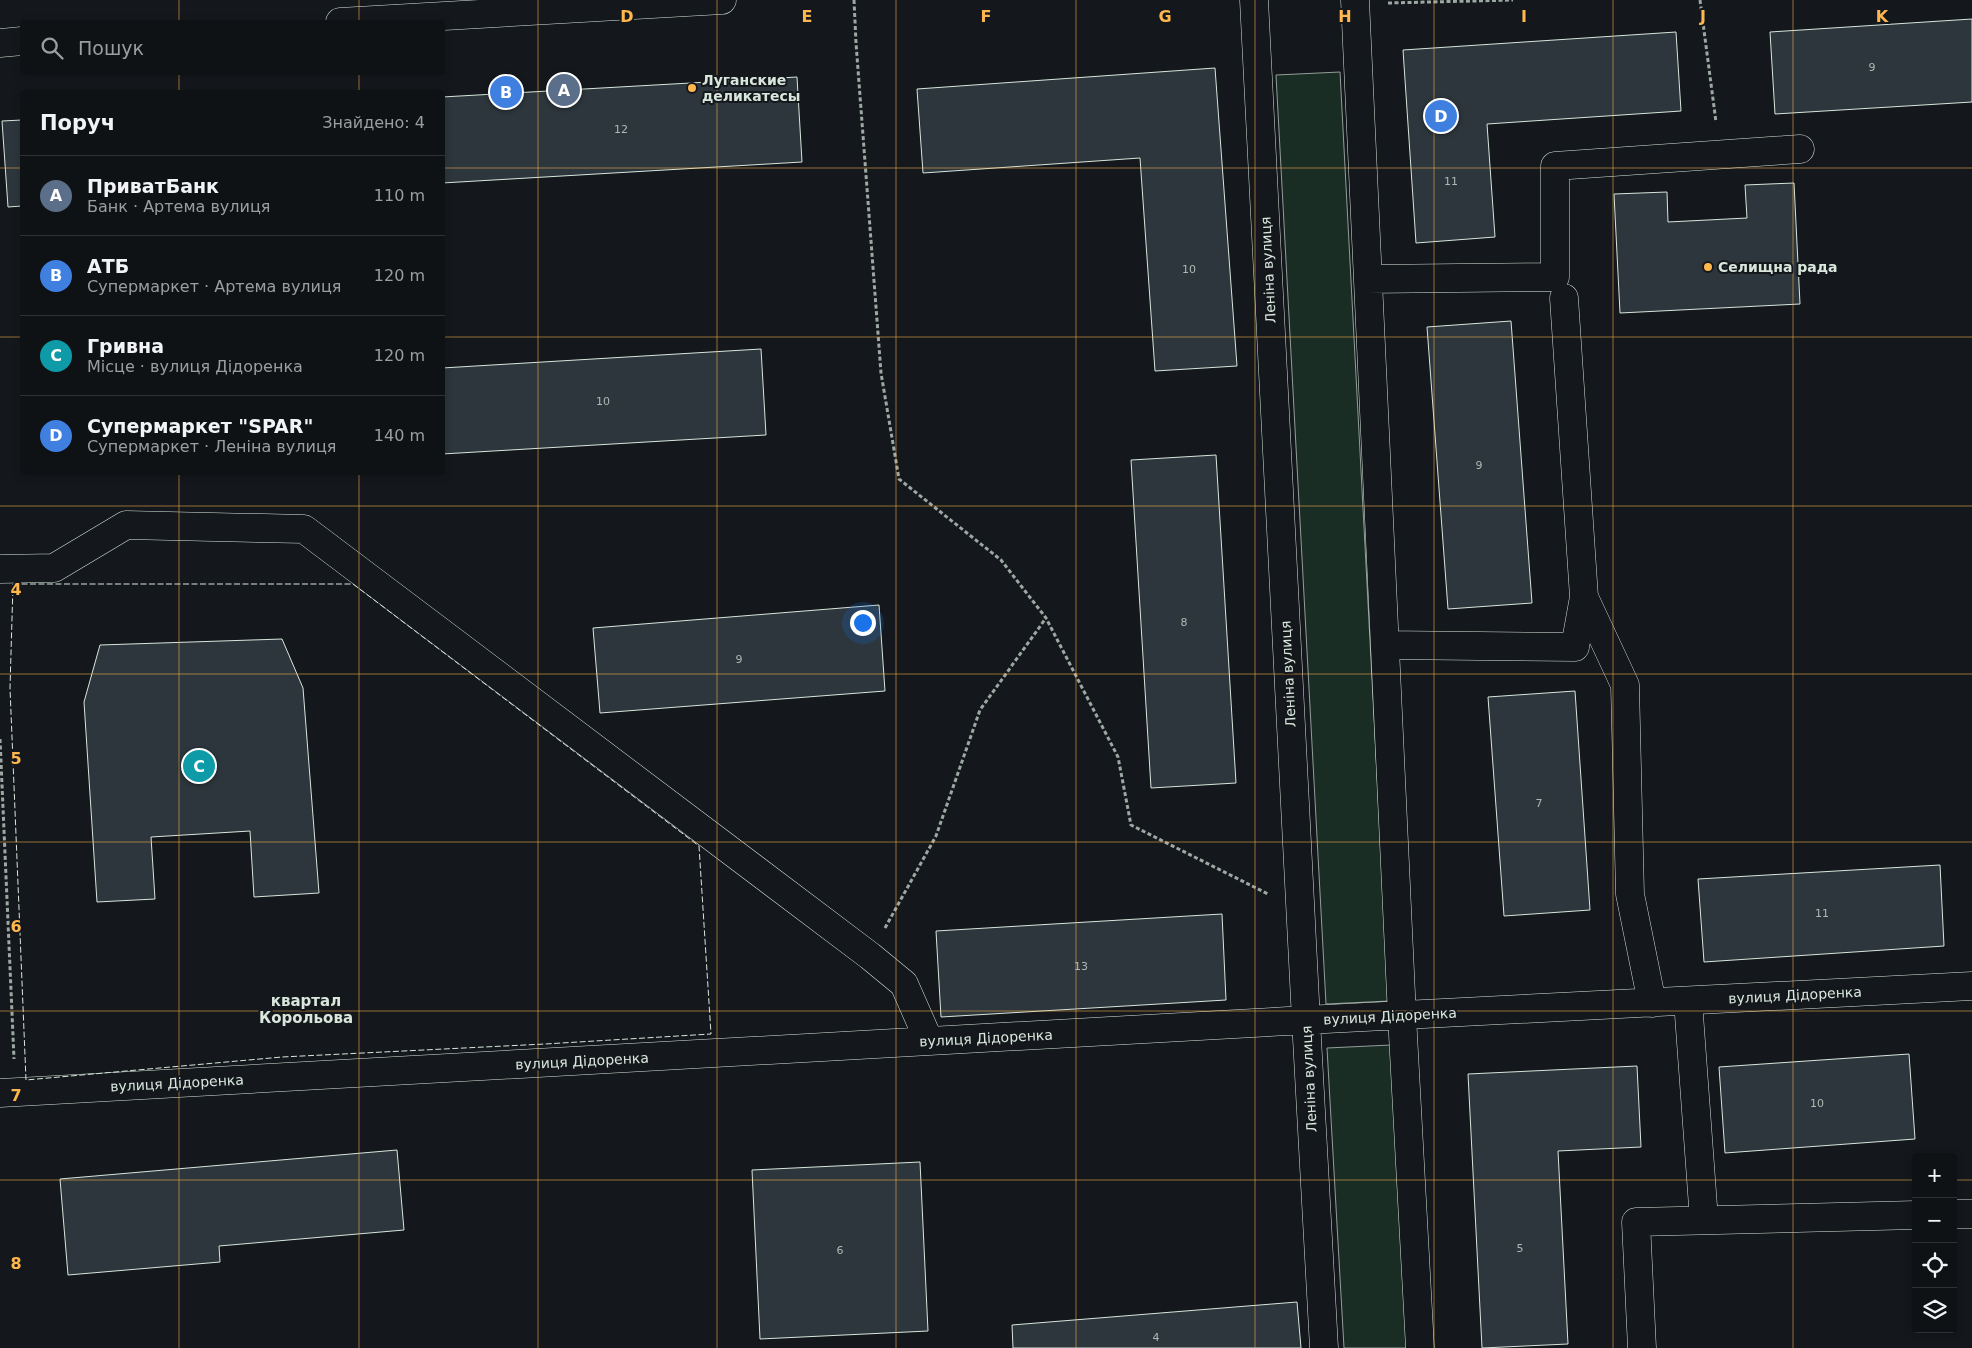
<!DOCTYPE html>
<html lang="uk">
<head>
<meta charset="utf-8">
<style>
  :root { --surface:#0f1215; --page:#1d2022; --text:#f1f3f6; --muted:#9b9ea0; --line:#2f3234; --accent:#0f766e }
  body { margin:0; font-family:"DejaVu Sans",sans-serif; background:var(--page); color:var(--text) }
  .controls { position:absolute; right:15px; bottom:15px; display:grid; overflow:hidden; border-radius:5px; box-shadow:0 2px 8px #0003 }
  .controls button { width:45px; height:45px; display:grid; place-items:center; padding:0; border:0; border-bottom:1px solid var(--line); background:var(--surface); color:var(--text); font:25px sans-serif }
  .you { position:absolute; left:862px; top:622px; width:18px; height:18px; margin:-12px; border:4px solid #fff; border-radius:50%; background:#1a73e8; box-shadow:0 0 0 8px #1a73e833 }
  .badge { display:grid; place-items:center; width:32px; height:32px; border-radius:50%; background:var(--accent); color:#fff; font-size:16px; font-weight:700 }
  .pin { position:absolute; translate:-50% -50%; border:2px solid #fff; box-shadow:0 1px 5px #0006 }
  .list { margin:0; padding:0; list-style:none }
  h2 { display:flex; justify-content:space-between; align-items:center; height:65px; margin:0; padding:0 20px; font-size:21px }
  h2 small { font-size:16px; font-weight:400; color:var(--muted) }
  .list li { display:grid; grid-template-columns:32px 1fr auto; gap:15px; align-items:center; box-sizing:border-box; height:80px; padding:0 20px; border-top:1px solid var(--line) }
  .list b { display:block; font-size:19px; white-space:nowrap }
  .list p { margin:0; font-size:16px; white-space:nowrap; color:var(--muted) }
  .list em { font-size:16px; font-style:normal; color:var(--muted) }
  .icon { flex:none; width:28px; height:28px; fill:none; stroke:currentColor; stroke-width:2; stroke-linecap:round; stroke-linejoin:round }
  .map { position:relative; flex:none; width:1972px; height:1348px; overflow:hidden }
  .search { position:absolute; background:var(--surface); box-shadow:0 2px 8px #0003; left:20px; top:20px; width:425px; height:55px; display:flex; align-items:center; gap:12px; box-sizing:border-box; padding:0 18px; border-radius:5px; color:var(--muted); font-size:19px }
  .panel { position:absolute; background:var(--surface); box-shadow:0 2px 8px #0003; left:20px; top:90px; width:425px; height:385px; border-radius:5px }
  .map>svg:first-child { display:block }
  .green { fill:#1a2d24; stroke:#939e99 }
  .building { fill:#2c363c; stroke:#d8e6dc }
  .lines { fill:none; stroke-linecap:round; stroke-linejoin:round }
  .minor-casing { stroke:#d8e6dc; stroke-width:29 }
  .path { stroke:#9da8a2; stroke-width:3; stroke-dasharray:4 2.5; stroke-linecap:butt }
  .minor { stroke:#14181c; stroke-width:28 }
  .fence { stroke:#d8e6dc; stroke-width:1; stroke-dasharray:6 2.5; stroke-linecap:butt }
  .grid { fill:none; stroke:#ffb74d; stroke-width:1; stroke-opacity:0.55 }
  .poi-dot { fill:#ffb74d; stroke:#14181c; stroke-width:2 }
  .labels { text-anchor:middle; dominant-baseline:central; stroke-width:4; stroke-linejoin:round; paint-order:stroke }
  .number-label { font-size:11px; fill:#adbab4 }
  .poi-label { font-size:14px; font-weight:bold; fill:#d8e6dc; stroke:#14181c; text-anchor:start }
  .street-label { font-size:14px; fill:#d8e6dc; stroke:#14181c }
  .neighbourhood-label { font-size:15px; font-weight:bold; fill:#d8e6dc; stroke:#14181c }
  .grid-label { font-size:16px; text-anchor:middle; font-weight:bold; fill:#ffb74d; stroke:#14181c; stroke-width:4; stroke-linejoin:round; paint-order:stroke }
</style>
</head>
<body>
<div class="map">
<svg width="1972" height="1348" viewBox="0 0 1972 1348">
  <rect width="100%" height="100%" fill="#14181c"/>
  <path class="green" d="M1340 72 1389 1001 1326 1004 1276 75Z
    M1391 1045 1408 1348H1344L1327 1048Z"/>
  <path class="building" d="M1972 19V102L1775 114 1770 32Z
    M1676 32 1681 111 1487 124 1495 237 1416 243 1403 50Z
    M1215 68 1237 366 1155 371 1140 158 923 173 917 89Z
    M797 77 802 162 442 183V97Z
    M22 120V206L8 207 2 121Z
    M1794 183 1800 304 1620 313 1614 194 1667 192 1668 222 1747 218 1745 185Z
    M1511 321 1532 603 1448 609 1427 327Z
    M761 349 766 435 442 454V368Z
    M1216 455 1236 783 1151 788 1131 460Z
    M879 605 885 691 600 713 593 628Z
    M282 639 303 688 319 893 254 897 250 831 151 837 155 899 97 902 84 702 100 645Z
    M1575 691 1590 910 1504 916 1488 697Z
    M1940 865 1944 946 1704 962 1698 879Z
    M1222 914 1226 1000 941 1017 936 931Z
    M1909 1054 1915 1139 1725 1153 1719 1067Z
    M1637 1066 1641 1147 1558 1151 1568 1344 1482 1348 1468 1074Z
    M397 1150 404 1230 219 1246 220 1262 68 1275 60 1179Z
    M920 1162 928 1331 760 1339 752 1170Z
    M1297 1302 1301 1348H1013L1012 1325Z"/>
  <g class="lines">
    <defs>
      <path id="minor" d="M1254 0 1306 1020 1324 1348
        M1355 0 1402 1016 1420 1348
        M340 22 722 0
        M0 43 22 41
        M1368 279 1555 277V166L1800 149
        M1564 298 1584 597 1625 685 1630 894 1652 1003
        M0 569 54 568 126 525 304 529 870 956 904 984 929 1041
        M1385 645 1575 647 1584 597
        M1688 1001 1704 1220
        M0 1093 1306 1020 1972 986
        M1953 1214H1972
        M1642 1348 1636 1222 1916 1215"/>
    </defs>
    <use href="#minor" class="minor-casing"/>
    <path class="path" d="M854 0 856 43 881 373 899 479 1001 560 1046 618 1118 757 1131 825 1268 894
      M1700 0 1716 122
      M1388 3 1513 0
      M0 739 14 1059
      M885 928 936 836 980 710 1046 618"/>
    <use href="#minor" class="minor"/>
    <path class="fence" d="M13 584H353L699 846 711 1034 545 1044 282 1057 26 1080 10 688Z"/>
  </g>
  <path class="grid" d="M179 0V22M359 0V22M538 0V1348M717 0V1348M896 0V1348M1076 0V1348M1255 0V1348M1434 0V1348M1613 0V1348M1793 0V1348M179 72V92M359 72V92M0 168H22M442 168H1972M0 337H22M442 337H1972M179 472V1348M359 472V1348M0 506H1972M0 674H1972M0 842H1972M0 1011H1972M0 1180H1916M1953 1180H1972"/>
  <g class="poi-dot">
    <circle cx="692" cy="88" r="5"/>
    <circle cx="1708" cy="267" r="5"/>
  </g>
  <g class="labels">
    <g class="number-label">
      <text x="1872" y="67">9</text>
      <text x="621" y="129">12</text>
      <text x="1451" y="181">11</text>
      <text x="1189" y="269">10</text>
      <text x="603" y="401">10</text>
      <text x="1479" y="465">9</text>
      <text x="1184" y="622">8</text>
      <text x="739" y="659">9</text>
      <text x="1539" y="803">7</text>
      <text x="1822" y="913">11</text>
      <text x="1081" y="966">13</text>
      <text x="1817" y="1103">10</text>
      <text x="1520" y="1248">5</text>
      <text x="840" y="1250">6</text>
      <text x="1156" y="1337">4</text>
    </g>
    <g class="poi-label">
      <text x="702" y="80">Луганские<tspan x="702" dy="16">деликатесы</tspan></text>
      <text x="1718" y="267">Селищна рада</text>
    </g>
    <g class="street-label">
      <text transform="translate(1268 270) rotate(-93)">Леніна вулиця</text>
      <text transform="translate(1288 674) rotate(-93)">Леніна вулиця</text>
      <text transform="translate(1795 995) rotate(-3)">вулиця Дідоренка</text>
      <text transform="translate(1390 1016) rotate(-3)">вулиця Дідоренка</text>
      <text transform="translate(986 1038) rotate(-3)">вулиця Дідоренка</text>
      <text transform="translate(582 1061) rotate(-3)">вулиця Дідоренка</text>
      <text transform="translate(1309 1079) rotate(-93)">Леніна вулиця</text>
      <text transform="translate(177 1083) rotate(-3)">вулиця Дідоренка</text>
    </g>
    <g class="neighbourhood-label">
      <text x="306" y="1001">квартал<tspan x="306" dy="17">Корольова</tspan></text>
    </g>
  </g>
  <g class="grid-label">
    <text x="627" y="22">D</text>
    <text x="807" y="22">E</text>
    <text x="986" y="22">F</text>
    <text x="1165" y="22">G</text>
    <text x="1345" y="22">H</text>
    <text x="1524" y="22">I</text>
    <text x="1703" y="22">J</text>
    <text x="1882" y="22">K</text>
    <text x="16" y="595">4</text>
    <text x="16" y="764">5</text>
    <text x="16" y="932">6</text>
    <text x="16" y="1101">7</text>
    <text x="16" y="1269">8</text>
  </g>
</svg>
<div class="controls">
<button>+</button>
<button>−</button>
<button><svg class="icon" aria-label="locate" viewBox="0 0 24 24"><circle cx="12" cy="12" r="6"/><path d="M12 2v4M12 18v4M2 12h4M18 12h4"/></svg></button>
<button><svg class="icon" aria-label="layers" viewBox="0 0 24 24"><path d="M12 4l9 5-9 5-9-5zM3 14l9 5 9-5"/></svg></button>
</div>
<div class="you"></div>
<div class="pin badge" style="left:564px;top:90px;background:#5c6f8a">A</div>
<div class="pin badge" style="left:506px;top:92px;background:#3f7fe0">B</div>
<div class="pin badge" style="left:199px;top:766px;background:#0f9aa8">C</div>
<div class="pin badge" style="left:1441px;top:116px;background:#3f7fe0">D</div>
<div class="search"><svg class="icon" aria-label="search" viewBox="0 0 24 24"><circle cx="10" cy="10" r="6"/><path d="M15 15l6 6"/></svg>Пошук</div>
<section class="panel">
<h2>Поруч<small>Знайдено: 4</small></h2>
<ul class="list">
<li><span class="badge" style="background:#5c6f8a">A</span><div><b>ПриватБанк</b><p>Банк · Артема вулиця</p></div><em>110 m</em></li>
<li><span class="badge" style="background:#3f7fe0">B</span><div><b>АТБ</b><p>Супермаркет · Артема вулиця</p></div><em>120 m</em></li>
<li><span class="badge" style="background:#0f9aa8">C</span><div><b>Гривна</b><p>Місце · вулиця Дідоренка</p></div><em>120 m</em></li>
<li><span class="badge" style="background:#3f7fe0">D</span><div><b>Супермаркет &quot;SPAR&quot;</b><p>Супермаркет · Леніна вулиця</p></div><em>140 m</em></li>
</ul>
</section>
</div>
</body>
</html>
